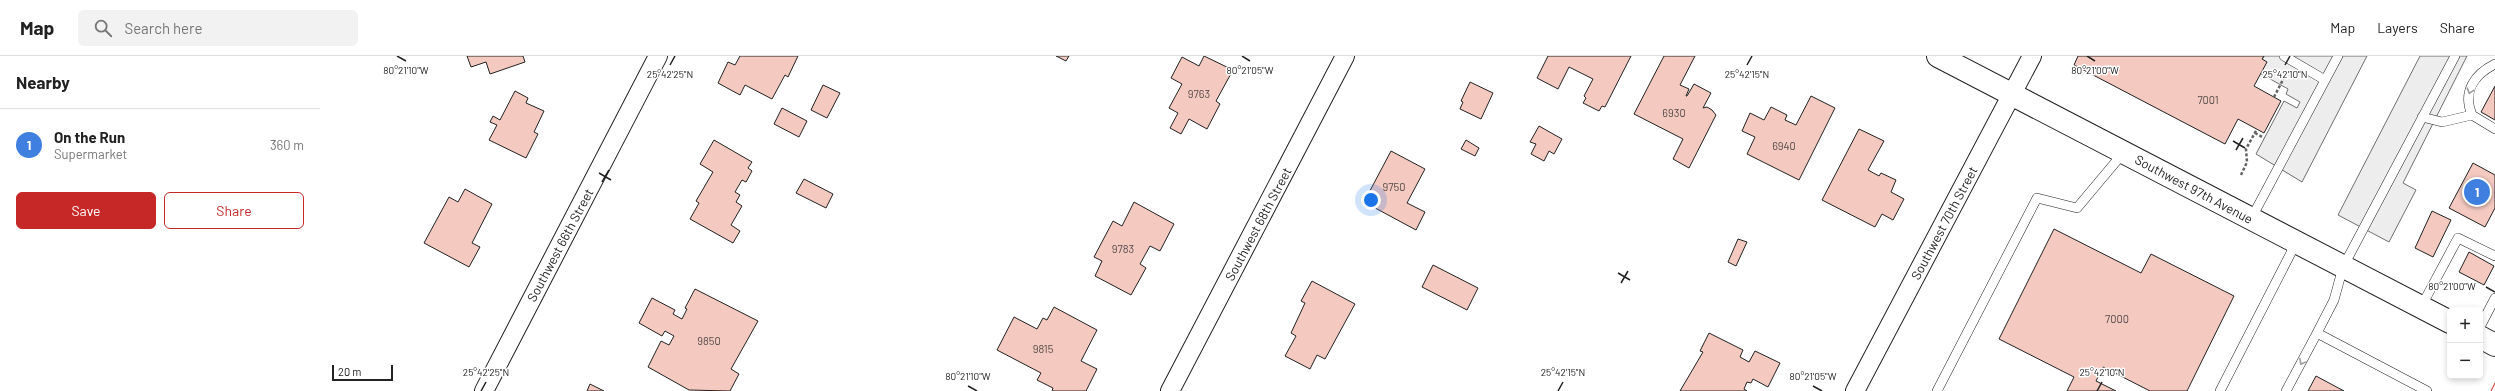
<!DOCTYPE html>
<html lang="en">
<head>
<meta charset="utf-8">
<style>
  :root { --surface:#fff; --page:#f2f2f2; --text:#222; --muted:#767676; --line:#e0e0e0; --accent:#c62828 }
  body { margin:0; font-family:Barlow,sans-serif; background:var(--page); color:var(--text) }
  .controls { position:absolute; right:12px; bottom:12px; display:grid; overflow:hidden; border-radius:6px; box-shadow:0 2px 6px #0003 }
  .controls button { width:36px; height:36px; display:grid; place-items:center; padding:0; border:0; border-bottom:1px solid var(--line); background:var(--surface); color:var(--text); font:20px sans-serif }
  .scale { position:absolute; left:12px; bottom:10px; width:61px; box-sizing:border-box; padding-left:4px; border:2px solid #222; border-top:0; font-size:11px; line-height:14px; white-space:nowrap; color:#222; -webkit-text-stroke:3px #fff; paint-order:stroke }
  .you { position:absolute; left:1051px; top:144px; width:14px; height:14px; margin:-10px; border:3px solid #fff; border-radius:50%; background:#1a73e8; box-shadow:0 0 0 6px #1a73e833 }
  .badge { display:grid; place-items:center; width:26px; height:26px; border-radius:50%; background:var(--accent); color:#fff; font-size:13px; font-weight:700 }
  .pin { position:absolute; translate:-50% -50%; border:2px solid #fff; box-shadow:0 1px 4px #0006 }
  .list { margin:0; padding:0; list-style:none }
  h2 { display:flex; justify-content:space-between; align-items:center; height:52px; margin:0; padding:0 16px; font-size:17px }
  h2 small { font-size:13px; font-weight:400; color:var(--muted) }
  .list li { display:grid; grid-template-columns:26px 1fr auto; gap:12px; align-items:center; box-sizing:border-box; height:72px; padding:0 16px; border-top:1px solid var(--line) }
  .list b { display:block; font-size:15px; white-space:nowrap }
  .list p { margin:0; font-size:13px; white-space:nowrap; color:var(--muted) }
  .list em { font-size:13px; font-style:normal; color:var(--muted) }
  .actions { display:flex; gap:8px; padding:12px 16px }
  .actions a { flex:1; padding:9px 0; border:1px solid var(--accent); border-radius:6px; text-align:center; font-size:14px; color:var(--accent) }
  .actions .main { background:var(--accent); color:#fff }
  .icon { flex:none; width:22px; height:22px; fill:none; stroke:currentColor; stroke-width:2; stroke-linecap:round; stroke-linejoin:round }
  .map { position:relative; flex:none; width:2175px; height:335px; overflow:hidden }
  header { display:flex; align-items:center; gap:24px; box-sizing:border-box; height:56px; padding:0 20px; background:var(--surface); border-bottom:1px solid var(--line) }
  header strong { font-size:19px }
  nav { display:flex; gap:22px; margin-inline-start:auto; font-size:14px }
  .search { width:280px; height:36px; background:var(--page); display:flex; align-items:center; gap:10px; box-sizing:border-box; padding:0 14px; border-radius:6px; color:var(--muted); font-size:15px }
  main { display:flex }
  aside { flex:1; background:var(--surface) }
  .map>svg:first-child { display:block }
  .parking { fill:#ededed; stroke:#6f6f6f }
  .building { fill:#f3c9c0; stroke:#222 }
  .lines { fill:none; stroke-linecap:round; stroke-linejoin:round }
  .lane-casing { stroke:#222; stroke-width:10 }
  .street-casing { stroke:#222; stroke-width:20 }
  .secondary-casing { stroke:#222; stroke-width:24 }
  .path { stroke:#646464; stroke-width:2.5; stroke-dasharray:3 2; stroke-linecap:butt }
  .lane { stroke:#fff; stroke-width:9 }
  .street { stroke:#fff; stroke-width:18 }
  .secondary { stroke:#fff; stroke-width:22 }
  .power { stroke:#c62828; stroke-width:1; stroke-dasharray:14 3 2 3; stroke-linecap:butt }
  .oneway { stroke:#9c9c9c }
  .ticks { fill:none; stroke:#222; stroke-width:1.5 }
  .labels { text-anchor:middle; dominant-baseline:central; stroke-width:3; stroke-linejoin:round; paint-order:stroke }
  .number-label { font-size:11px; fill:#564c4a }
  .street-label { font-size:13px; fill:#222; stroke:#fff }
  .ticks-label { font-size:10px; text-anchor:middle; fill:#222; stroke:#fff; stroke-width:3; stroke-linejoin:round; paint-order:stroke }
</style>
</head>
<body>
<header>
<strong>Map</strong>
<div class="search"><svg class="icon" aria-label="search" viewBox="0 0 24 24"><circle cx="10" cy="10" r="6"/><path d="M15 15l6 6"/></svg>Search here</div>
<nav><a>Map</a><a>Layers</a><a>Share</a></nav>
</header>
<main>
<aside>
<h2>Nearby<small></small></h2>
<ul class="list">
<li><span class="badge" style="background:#3f7fe0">1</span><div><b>On the Run</b><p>Supermarket</p></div><em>360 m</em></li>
</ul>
<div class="actions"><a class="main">Save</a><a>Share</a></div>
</aside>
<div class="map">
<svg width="2175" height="335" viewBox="0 0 2175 335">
  <rect width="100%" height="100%" fill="#fff"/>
  <path class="parking" d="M1944 0H2047L1982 126 1936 98 1964 45 1977 52 1980 46 1966 38 1968 33 1936 15Z
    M2100 0H2147L2083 127 2096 134 2069 186 2018 159Z"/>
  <path class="building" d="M147 0H203L205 6 170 18 166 6 151 11Z
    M420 0H478L468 21 465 19 452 43 425 29 420 39 398 27 408 6 415 9Z
    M736 0H749L746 5Z
    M884 0 913 14 896 45 900 48 887 73 869 63 861 78 850 72 858 57 849 52 862 28 851 22 862 1 879 10Z
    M1228 0H1311L1285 51 1282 50 1279 55 1263 47 1266 42 1264 40 1273 23 1249 11 1238 33 1217 22Z
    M1344 0H1375L1360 29 1369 33 1366 40H1367L1374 28 1391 37 1383 52 1387 51 1392 54 1396 59 1369 112 1353 103 1363 83 1314 58Z
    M1758 0H1944L1942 3 1947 6 1934 30 1961 45 1944 77 1918 63 1905 88 1754 9Z
    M1150 26 1173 37 1161 63 1140 53 1143 46 1141 45Z
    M503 29 520 37 507 62 491 54Z
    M2175 30V64L2161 56Z
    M195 35 208 42 206 47 224 55 214 76 218 78 206 102 169 84 177 69 170 66 173 60 180 64Z
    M1491 40 1515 52 1479 124 1427 98 1435 81 1422 75 1430 57 1444 64 1451 51 1467 59 1465 64 1476 69Z
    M462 52 487 65 479 81 454 68Z
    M1219 70 1242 83 1234 98 1229 95 1224 105 1211 98 1216 88 1210 86Z
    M1539 73 1564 85 1548 114 1559 120 1561 117 1576 124 1571 136 1584 143 1573 164 1562 158 1555 171 1502 144Z
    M394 84 432 106 428 112 432 115 426 126 422 124 415 136 420 139 416 146 422 150 411 169 420 175 413 187 370 163 379 147 376 145 393 116 380 108Z
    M1146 84 1159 92 1155 100 1141 93Z
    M1071 95 1105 113 1087 147 1105 156 1096 174 1044 146Z
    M2153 107 2175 119V152L2165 171 2129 152Z
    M484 123 513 138 506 152 476 137Z
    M145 133 172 148 152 187 160 191 149 211 104 187 129 141 138 146Z
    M814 146 854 168 840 195 830 190 820 208 826 212 811 239 775 220 782 205 774 201 793 165 802 170Z
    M2112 155 2131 164 2113 201 2095 192Z
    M1734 173 1821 217 1831 198 1914 240 1867 335H1830L1783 311 1776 325 1796 335H1747L1754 321 1679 283Z
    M1418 183 1427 186 1416 210 1408 206Z
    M2149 196 2174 210 2164 229 2139 216Z
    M1113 209 1158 232 1147 254 1102 231Z
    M992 225 1035 248 1005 303 997 299 990 313 965 300 976 280 971 277 985 247 981 245Z
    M375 233 438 265 411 313 419 318 410 335 369 334 328 311 341 285 349 289 354 280 345 275 342 280 319 267 332 242 355 254 353 258 362 263 367 253 365 252Z
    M734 251 777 274 761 305 777 313 766 335H732L733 332 717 324 721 317 677 294 694 261 717 273 723 262 727 264Z
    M1389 277 1423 294 1420 301 1429 306 1435 295 1460 307 1448 331 1433 323 1431 327 1427 326 1424 333 1427 335H1360L1383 296 1380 295Z
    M1996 320 2024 335H1988Z
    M270 328 284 335H267Z"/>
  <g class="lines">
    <defs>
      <path id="lane" d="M1964 0 2005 24
        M2175 8C2155 18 2142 35 2152 59L2175 73
        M2102 61 2122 66 2152 59
        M1931 163 2018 0
        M2101 251 2138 182 2175 200
        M2160 271 2175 242
        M1617 335 1717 142 1757 152 1804 96
        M1900 335 1976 187
        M1966 335 1997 277
        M2107 335 1997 277 2014 244 2023 211 2135 0"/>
      <path id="street" d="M164 335 338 0
        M850 335 1025 0
        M1535 335 1712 0"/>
      <path id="secondary" d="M1618 0 2130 266
        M2160 281 2175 289"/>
    </defs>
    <use href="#lane" class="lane-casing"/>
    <use href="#street" class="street-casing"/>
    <use href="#secondary" class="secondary-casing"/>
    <path class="path" d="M1954 41 1966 18
      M1935 77 1944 82
      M1921 119 1927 106 1926 93 1937 73"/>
    <use href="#lane" class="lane"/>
    <use href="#street" class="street"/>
    <use href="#secondary" class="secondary"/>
    <path class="power" d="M2171 335 2175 327"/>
  </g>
  <defs><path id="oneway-chevron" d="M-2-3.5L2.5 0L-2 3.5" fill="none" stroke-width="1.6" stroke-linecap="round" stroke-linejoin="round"/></defs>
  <g class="oneway">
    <use href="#oneway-chevron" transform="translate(2150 35) rotate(107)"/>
    <use href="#oneway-chevron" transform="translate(1982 306) rotate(118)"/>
  </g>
  <path class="ticks" d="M77 0 86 5M922 0 930 5M1767 0 1775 5M350 9 355 0M1427 9 1432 0M1965 9 1970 0M1913 85 1925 92M1916 94 1923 82M279 117 291 124M282 126 289 114M1298 217 1310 224M1301 227 1308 215M2166 231 2175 236M648 330 657 335M1493 330 1502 335M161 335 166 326M1238 335 1243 326M1777 335 1782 326"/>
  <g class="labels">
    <g class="number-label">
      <text x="879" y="37">9763</text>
      <text x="1888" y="43">7001</text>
      <text x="1354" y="56">6930</text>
      <text x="1464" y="89">6940</text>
      <text x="1074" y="130">9750</text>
      <text x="803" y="192">9783</text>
      <text x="1797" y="262">7000</text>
      <text x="389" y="284">9850</text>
      <text x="723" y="292">9815</text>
    </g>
    <g class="street-label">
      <text transform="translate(1874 133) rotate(28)">Southwest 97th Avenue</text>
      <text transform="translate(1624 167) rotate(-62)">Southwest 70th Street</text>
      <text transform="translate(938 168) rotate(-62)">Southwest 68th Street</text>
      <text transform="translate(240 189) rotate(-62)">Southwest 66th Street</text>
    </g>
  </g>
  <g class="ticks-label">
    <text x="930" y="18">80°21'05"W</text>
    <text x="86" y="18">80°21'10"W</text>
    <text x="1775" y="18">80°21'00"W</text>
    <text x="1965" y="22">25°42'10"N</text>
    <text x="350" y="22">25°42'25"N</text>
    <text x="1427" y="22">25°42'15"N</text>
    <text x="2132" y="234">80°21'00"W</text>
    <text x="166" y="320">25°42'25"N</text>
    <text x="1243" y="320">25°42'15"N</text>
    <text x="1782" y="320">25°42'10"N</text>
    <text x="648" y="324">80°21'10"W</text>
    <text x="1493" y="324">80°21'05"W</text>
  </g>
</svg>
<div class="controls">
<button>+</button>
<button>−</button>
</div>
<div class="scale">20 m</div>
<div class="you"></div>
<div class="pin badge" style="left:2157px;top:136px;background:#3f7fe0">1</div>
</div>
</main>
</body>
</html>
